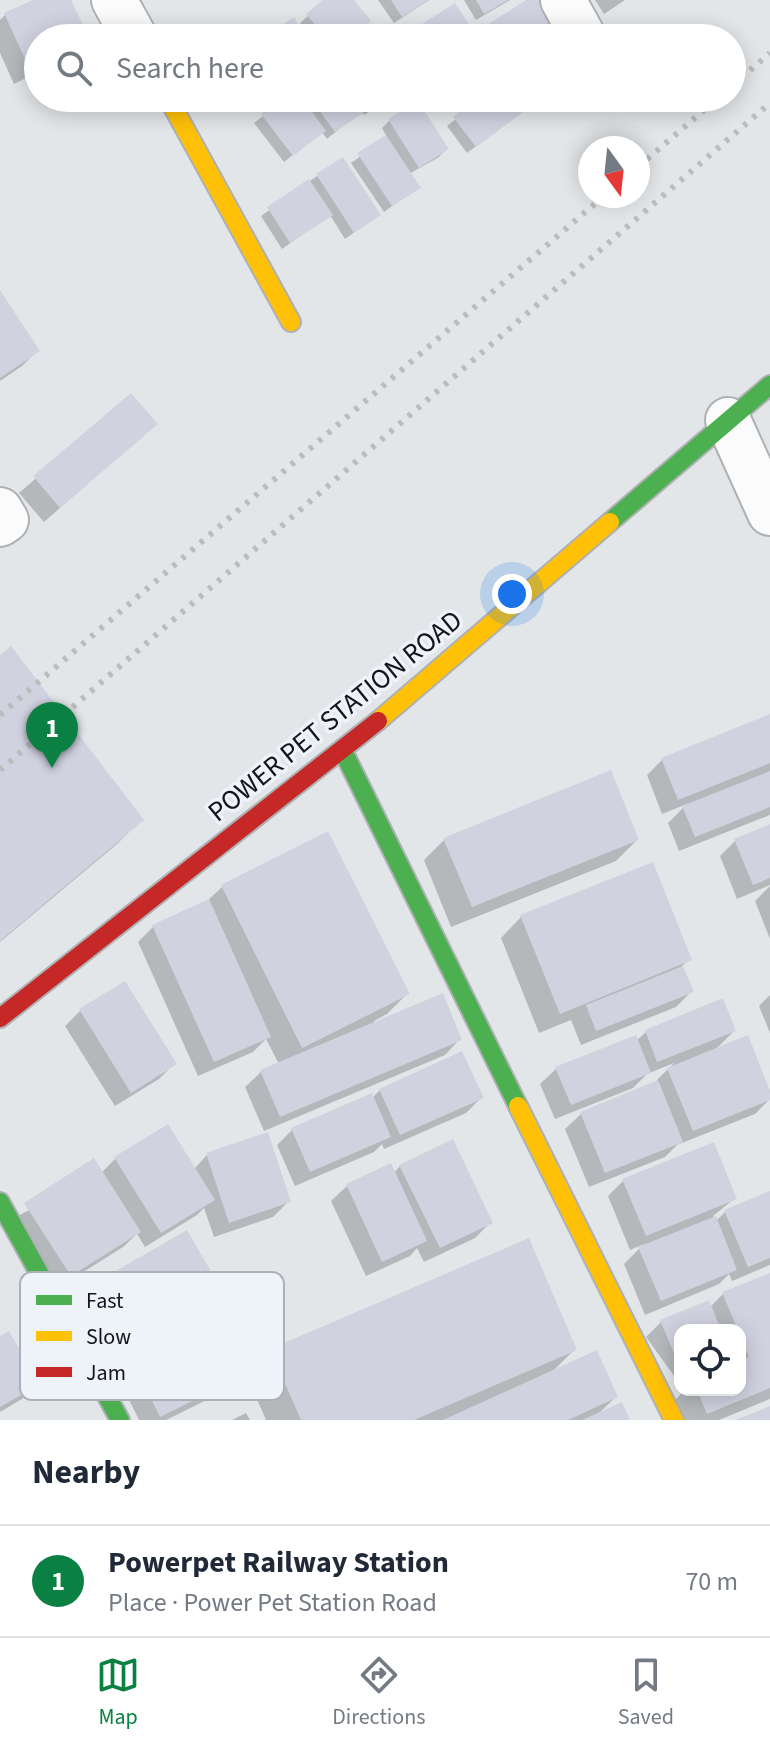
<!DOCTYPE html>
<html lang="en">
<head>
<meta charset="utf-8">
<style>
  :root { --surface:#fff; --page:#f2f2f3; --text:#1f2937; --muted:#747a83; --line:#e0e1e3; --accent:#0b8043 }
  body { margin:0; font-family:"Source Sans 3",sans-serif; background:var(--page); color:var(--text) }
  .controls { position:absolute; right:24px; bottom:24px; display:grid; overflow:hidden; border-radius:16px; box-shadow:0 4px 20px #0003 }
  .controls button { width:72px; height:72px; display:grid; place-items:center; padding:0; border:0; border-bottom:2px solid var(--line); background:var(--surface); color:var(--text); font:40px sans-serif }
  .compass { position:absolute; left:578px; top:136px; width:72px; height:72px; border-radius:50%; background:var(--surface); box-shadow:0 4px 20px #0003; rotate:165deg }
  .you { position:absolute; left:512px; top:594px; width:28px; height:28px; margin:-20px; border:6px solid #fff; border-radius:50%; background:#1a73e8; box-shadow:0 0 0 12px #1a73e833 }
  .badge { display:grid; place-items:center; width:52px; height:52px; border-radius:50%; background:var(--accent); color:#fff; font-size:26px; font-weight:700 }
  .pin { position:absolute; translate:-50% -66px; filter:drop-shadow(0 2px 4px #0008) }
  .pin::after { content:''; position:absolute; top:42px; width:28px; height:24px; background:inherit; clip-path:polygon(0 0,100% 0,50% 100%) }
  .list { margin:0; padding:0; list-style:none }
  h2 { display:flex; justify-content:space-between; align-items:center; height:104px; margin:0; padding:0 32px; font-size:34px }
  h2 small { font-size:26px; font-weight:400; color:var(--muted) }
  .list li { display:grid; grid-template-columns:52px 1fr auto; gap:24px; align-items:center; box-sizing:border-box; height:112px; padding:0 32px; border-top:2px solid var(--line) }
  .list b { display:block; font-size:30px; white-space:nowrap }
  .list p { margin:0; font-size:26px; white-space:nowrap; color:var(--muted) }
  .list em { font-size:26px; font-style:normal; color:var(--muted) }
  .icon { flex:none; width:44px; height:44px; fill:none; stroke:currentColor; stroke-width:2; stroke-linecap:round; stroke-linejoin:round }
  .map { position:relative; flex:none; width:770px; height:1420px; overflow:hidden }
  .search { position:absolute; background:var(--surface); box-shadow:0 4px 20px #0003; left:24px; right:24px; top:24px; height:88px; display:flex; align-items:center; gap:20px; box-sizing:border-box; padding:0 28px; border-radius:44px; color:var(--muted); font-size:30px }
  .sheet { height:216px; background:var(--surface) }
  nav { display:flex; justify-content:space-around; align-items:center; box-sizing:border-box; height:112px; border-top:2px solid var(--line); background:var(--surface); font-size:22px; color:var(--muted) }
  nav a { display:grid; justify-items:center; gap:4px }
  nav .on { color:var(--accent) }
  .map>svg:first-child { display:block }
  .shadow { fill:#0003 }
  .building { fill:#d1d2e0 }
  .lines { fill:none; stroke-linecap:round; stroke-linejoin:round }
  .street-casing { stroke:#aeb1b3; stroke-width:48 }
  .fast-casing { stroke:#aeb1b3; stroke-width:22 }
  .slow-casing { stroke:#aeb1b3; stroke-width:22 }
  .jam-casing { stroke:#aeb1b3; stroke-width:22 }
  .street { stroke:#fbfbfc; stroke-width:44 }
  .fast { stroke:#4caf50; stroke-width:18 }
  .slow { stroke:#ffc107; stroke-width:18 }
  .jam { stroke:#c62828; stroke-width:18 }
  .rail { stroke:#bbbcbd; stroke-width:6; stroke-dasharray:4 8; stroke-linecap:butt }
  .labels { text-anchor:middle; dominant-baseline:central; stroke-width:7; stroke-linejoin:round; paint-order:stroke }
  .street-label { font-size:28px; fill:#131518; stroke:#edf3f9 }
  .key { fill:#edf3f9; stroke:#acb0b6; stroke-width:2 }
  .key-label { font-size:22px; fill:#131518 }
</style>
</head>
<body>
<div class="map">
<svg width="770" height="1420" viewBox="0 0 770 1420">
  <rect width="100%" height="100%" fill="#e3e6e9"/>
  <path class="shadow" d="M38 0H69L87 38H38V72L14 84 0 53V20L5 15Z
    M326 0H351L350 38H312L300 23Z
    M378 0H429L394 23Z
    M464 0H510L476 20Z
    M530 0 558 23 551 30 538 38H483L480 34 488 26Z
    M595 0H625L604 14Z
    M236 98H251L240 105Z
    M286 98H390L364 115 361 111 327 139 322 132 284 162 254 123Z
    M433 98H455L439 108Z
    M482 98H521L520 114 467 153 447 126Z
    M389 121 446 149 439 157 409 174 418 187 384 212 351 163 387 137 382 128Z
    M317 176 378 215 345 239 330 215 282 249 261 216Z
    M0 294 37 351 22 366 0 381Z
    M131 396 155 424 44 522 19 493Z
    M0 658 141 820 117 844 0 942Z
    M770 716V815L679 851 668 823 687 804 662 814 647 775 662 760Z
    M770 826V885L737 899 720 856 735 841Z
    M327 834 408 993 387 1014 374 1021 375 1024 460 1039 445 1055 264 1131 245 1087 261 1072 279 1064 266 1039 253 1052 198 1076 138 942 153 927 206 902 222 887Z
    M445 839 637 840 616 861 451 927 424 860Z
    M770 886V939L755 901Z
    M521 917 689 959 681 967 692 991 676 1007 581 1045 571 1020 539 1033 501 938Z
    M770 995V1033L759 1006Z
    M80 1011 175 1063 159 1079 115 1106 65 1026Z
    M734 1031 713 1052 770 1099 755 1114 677 1145 665 1157 589 1187 565 1129 581 1114 653 1084 674 1063 647 1074 633 1088 555 1119 540 1084 556 1069 635 1037 636 1041 646 1032Z
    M380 1090 481 1098 466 1113 384 1149 382 1144 374 1152 295 1186 277 1145 292 1130 372 1098Z
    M207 1155 289 1201 273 1217 214 1237 204 1208 197 1215 145 1247 137 1234 123 1247 55 1290 10 1220 101 1173 115 1159 194 1169Z
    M390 1166 394 1173 400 1166 491 1222 475 1238 424 1262 417 1248 410 1256 366 1276 331 1201 347 1186Z
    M623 1181 734 1199 713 1216 716 1221 725 1212 770 1193V1265L732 1281 729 1274 719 1284 645 1315 624 1264 644 1244 630 1250 608 1196Z
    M770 1275V1399L719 1420H680L673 1402 685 1390H740V1330H680V1384L646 1337 661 1322 709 1308 723 1294Z
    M0 1338 38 1384 22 1399 0 1412Z
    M575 1349 553 1371 616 1397 598 1414 628 1420H266L247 1376 239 1384 166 1420H139L117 1375 132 1360 254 1368 272 1351Z
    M246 1413 250 1420H232Z"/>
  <path class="building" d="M33 0H71L89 38H38V66L30 70 4 13Z
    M323 0H354L371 21 352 38H326L306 14Z
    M391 0H428L402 17Z
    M476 0H508L484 14Z
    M526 0H546L561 23 537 38H496L487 25Z
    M455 3 476 36 473 38H408L406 34Z
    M294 17 307 38H268L266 35Z
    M283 98H302L326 131 293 156 261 114Z
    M310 98H352L363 113 335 132Z
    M478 98H524L530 107 476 147 453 117Z
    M418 101 449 149 419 168 388 119Z
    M386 135 421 188 392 206 357 153Z
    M343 157 381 215 354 233 316 174Z
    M309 179 333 215 290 243 267 207Z
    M0 290 40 351 0 378Z
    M131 393 158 424 60 508 33 476Z
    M11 646 144 820 0 941V655Z
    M770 714V763L678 800 661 758Z
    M611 770 639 840 472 907 443 838Z
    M770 771V807L695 837 682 806Z
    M770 824V878L753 885 734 839Z
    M328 831 410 994 302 1048 221 885Z
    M653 862 692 960 560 1014 520 915Z
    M209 899 271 1037 214 1062 152 925Z
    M683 966 694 992 596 1031 586 1005Z
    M125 981 177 1064 131 1093 79 1009Z
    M443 993 462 1040 280 1117 260 1070Z
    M723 998 736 1031 657 1062 645 1030Z
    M636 1035 651 1073 571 1105 555 1067Z
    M748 1035 770 1091V1100L693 1131 667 1068Z
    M462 1051 484 1098 400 1135 379 1089Z
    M658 1080 683 1142 605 1173 580 1112Z
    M372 1093 391 1137 310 1172 291 1128Z
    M168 1124 215 1200 161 1233 114 1157Z
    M268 1132 291 1202 229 1223 206 1153Z
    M453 1139 493 1223 440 1248 399 1165Z
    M714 1142 737 1199 646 1236 622 1179Z
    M94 1158 141 1232 71 1276 24 1203Z
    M391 1163 427 1241 382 1262 346 1184Z
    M770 1191V1258L748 1267 724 1210Z
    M716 1216 737 1270 661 1301 638 1247Z
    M187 1230 223 1292 124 1349 88 1287Z
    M529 1238 577 1350 414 1420H301L270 1349Z
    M770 1273V1388L707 1414 697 1390H740V1361L749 1357 722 1292Z
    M709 1300 721 1330H680V1368L660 1320Z
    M227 1311 257 1369 160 1417 131 1358Z
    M9 1331 40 1384 0 1407V1336Z
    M597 1350 618 1397 568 1420H443Z
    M622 1402 630 1420H582Z
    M770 1406V1420H735Z"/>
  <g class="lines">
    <defs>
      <path id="street" d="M114 0 135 38
        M563 0 584 38
        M728 420 770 513
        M0 510 6 520 0 524"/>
      <path id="fast" d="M610 522 770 385
        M343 751 518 1106
        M0 1202 120 1420"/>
      <path id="slow" d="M168 98 291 322
        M378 721 610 522
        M518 1106 674 1420"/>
      <path id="jam" d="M0 1018 378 721"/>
    </defs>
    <use href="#street" class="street-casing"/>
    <use href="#fast" class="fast-casing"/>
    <use href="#slow" class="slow-casing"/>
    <use href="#jam" class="jam-casing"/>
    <use href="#street" class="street"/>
    <use href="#fast" class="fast"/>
    <use href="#slow" class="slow"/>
    <use href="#jam" class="jam"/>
    <path class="rail" d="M732 86 770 53
      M638 167 718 98
      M0 715 604 196
      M0 770 770 103"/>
  </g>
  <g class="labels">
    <g class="street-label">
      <text transform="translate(335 716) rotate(-39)">POWER PET STATION ROAD</text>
    </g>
  </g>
  <rect x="20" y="1272" width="264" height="128" rx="12" class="key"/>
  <rect x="36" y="1295" width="36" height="10" fill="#4caf50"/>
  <rect x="36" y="1331" width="36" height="10" fill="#ffc107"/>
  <rect x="36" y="1367" width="36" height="10" fill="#c62828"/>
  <g class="key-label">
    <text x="86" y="1308">Fast</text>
    <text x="86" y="1344">Slow</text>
    <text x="86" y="1380">Jam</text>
  </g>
</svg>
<div class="controls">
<button><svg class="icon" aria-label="locate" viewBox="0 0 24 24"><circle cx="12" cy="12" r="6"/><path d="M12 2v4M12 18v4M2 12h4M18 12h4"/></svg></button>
</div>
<svg class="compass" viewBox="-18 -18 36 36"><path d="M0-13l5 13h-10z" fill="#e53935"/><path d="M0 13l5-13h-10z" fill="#747a83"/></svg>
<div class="you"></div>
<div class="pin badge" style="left:52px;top:768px">1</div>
<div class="search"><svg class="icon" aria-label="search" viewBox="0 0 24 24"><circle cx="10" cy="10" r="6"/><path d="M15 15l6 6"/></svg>Search here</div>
</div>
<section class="sheet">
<h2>Nearby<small></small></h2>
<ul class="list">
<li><span class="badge">1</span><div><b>Powerpet Railway Station</b><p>Place · Power Pet Station Road</p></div><em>70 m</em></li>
</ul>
</section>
<nav>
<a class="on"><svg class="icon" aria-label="map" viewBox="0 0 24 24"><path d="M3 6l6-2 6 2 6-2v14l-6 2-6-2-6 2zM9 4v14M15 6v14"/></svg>Map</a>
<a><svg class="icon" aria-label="directions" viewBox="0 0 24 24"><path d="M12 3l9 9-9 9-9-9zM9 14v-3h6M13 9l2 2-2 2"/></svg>Directions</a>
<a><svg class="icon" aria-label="saved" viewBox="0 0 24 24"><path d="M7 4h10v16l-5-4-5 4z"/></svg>Saved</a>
</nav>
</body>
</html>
